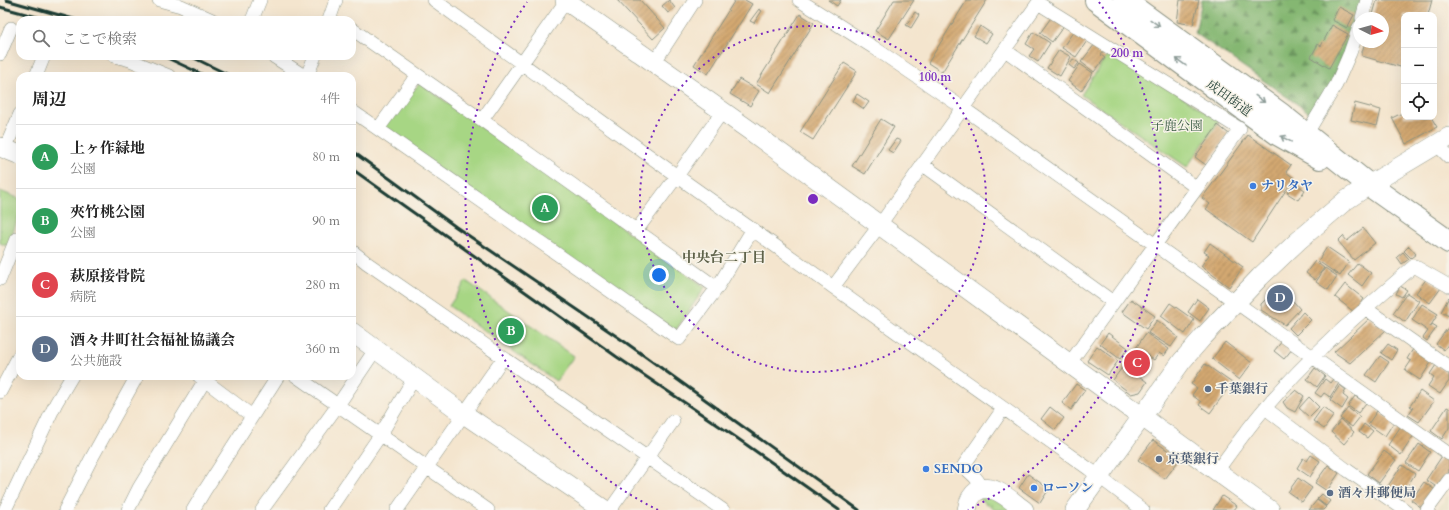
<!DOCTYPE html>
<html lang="ja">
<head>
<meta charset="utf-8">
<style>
  :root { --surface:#fff; --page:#f6f6f6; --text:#222; --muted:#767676; --line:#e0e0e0; --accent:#111827 }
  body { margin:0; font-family:Cardo,"Noto Serif JP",serif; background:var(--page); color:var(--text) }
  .controls { position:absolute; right:12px; top:12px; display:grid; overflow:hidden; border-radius:8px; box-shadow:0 4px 16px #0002 }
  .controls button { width:36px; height:36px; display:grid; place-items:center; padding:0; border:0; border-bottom:1px solid var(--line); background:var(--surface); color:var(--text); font:20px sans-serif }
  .compass { position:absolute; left:1353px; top:12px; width:36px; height:36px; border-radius:50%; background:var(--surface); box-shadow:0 4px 16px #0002; rotate:95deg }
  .you { position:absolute; left:659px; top:275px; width:14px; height:14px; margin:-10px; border:3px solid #fff; border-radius:50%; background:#1a73e8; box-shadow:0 0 0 6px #1a73e833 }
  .badge { display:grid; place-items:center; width:26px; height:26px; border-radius:50%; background:var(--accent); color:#fff; font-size:13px; font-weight:700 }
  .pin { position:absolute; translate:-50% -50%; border:2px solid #fff; box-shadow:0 1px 4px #0006 }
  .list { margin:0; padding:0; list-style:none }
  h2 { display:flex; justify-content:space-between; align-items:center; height:52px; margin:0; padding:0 16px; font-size:17px }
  h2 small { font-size:13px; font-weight:400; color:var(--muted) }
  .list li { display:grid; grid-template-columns:26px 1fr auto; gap:12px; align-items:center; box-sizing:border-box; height:64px; padding:0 16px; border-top:1px solid var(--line) }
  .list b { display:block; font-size:15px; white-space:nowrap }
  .list p { margin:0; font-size:13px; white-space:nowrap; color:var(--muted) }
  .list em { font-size:13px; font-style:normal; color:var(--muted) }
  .icon { flex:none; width:22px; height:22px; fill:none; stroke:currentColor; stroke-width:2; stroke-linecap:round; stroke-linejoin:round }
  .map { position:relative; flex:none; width:1449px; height:510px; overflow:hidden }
  .search { position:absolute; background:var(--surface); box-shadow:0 4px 16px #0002; left:16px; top:16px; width:340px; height:44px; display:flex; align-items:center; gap:10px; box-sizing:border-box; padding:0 14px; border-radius:12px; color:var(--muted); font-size:15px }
  .panel { position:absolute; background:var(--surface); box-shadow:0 4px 16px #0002; left:16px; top:72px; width:340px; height:308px; border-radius:12px }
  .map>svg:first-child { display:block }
  .built { fill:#e4dbba }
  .grass { fill:url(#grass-tufts); stroke:#638a5c }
  .forest { fill:url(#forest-firs); stroke:#527a53 }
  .green { fill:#a7d684; stroke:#638a5c }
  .building { fill:url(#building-hatch) }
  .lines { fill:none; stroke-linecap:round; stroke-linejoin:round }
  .street-casing { stroke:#8a9181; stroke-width:14 }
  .secondary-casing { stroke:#8a9181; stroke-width:20 }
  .highway-casing { stroke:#8a9181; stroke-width:24 }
  .street { stroke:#fff; stroke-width:13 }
  .secondary { stroke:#fff; stroke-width:19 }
  .highway { stroke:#fff; stroke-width:22 }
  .rail { stroke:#1f3d34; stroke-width:3 }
  .oneway { stroke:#8f9e9a }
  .ring { fill:none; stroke:#7b2cbf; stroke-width:2; stroke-dasharray:2 4 }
  .shop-dot { fill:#3f7fe0; stroke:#f7f3e8; stroke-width:1.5 }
  .service-dot { fill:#5c6f8a; stroke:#f7f3e8; stroke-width:1.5 }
  .labels { text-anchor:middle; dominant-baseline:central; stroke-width:3; stroke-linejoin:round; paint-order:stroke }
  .street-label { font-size:13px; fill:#1f3d34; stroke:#f7f3e8 }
  .park-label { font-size:13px; fill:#3a5c44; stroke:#f7f3e8 }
  .shop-label { font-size:13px; font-weight:bold; fill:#366cbe; stroke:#f7f3e8; text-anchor:start }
  .service-label { font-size:13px; font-weight:bold; fill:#4e5e75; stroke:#f7f3e8; text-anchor:start }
  .neighbourhood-label { font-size:14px; font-weight:bold; fill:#5e6249; stroke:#f7f3e8 }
  .centre { fill:#7b2cbf; stroke:#f7f3e8; stroke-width:2 }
  .ring-label { font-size:12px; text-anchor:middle; font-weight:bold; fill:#7b2cbf; stroke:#f7f3e8; stroke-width:3; stroke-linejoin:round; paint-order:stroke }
</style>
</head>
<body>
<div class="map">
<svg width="1449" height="510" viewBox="0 0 1449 510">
  <defs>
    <pattern id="grass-tufts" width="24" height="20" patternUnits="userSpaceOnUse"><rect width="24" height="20" fill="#a7d684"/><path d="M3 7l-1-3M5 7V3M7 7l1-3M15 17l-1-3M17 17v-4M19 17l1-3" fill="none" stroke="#87af6d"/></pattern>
    <pattern id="forest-firs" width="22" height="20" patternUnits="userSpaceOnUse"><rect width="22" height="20" fill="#85b772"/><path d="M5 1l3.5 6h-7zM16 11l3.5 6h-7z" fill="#6c965e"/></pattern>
    <pattern id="building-hatch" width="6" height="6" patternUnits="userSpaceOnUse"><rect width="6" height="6" fill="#d3a871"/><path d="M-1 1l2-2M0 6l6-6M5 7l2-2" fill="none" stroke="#ab8a5e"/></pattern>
  </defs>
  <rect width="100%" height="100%" fill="#f7f3e8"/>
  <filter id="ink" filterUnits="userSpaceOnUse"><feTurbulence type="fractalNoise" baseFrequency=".025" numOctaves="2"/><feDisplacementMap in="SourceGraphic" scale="8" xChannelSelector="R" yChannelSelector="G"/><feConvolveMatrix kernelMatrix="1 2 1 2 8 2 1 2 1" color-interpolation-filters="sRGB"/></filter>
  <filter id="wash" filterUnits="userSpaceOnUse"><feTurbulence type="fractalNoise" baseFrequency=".012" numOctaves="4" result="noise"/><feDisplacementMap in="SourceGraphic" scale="16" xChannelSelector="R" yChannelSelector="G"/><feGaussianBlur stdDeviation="0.9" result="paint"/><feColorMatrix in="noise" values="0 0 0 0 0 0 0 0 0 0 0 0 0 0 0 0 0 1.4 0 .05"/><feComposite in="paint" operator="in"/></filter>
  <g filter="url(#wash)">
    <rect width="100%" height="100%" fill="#f4e5ce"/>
    <path class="built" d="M1449 494V510H1437Z"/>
    <path class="grass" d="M985 494 1015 510H995L978 498Z"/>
    <path class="forest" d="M1202 0H1361L1351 37 1333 80 1313 115 1195 33Z"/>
    <path class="green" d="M1111 49 1219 121 1187 167 1081 95Z
      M420 83 705 287 676 330 378 129Z
      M0 191 20 199V212L8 246 0 243Z
      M466 281 574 356 556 381 449 306Z"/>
    <g id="blocks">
      <path class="building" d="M617 0H640L665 28 653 39Z
        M669 0 675 8 668 13 662 6Z
        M735 0H745L752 4 708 74 694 65Z
        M828 0H841L837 6Z
        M894 0H914L889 39 875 31Z
        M967 0H987L942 72 928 63Z
        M1180 0H1199L1193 25 1177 22Z
        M1377 0H1432L1428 15H1404V68L1362 56V52L1365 42H1383V18H1372Z
        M1339 7 1354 15 1347 28 1332 20Z
        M759 9 762 11 754 23 750 21Z
        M915 12 919 15 911 28 906 25Z
        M800 14 814 23 770 93 756 84Z
        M1053 15 1065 24 1052 42 1040 33Z
        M1332 25 1348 34 1329 68 1311 57 1318 44 1321 46Z
        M980 26 992 34 986 43 974 36Z
        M1076 28 1089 38 1076 57 1062 48Z
        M1033 32 1050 43 1038 62 1029 56 1034 49 1026 44Z
        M1095 44 1104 51 1101 55 1105 58 1094 72 1081 62Z
        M1059 50 1071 57 1060 76 1047 68Z
        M1073 59 1079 63 1074 69 1069 65Z
        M844 63 857 71 813 140 800 132Z
        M1080 64 1093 73 1081 91 1068 81Z
        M739 79 759 91 750 106 730 94Z
        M857 94 869 102 864 109 853 101Z
        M1355 103 1381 110 1377 126 1351 120Z
        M1404 112V117H1431L1437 127 1406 144 1392 118Z
        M881 119 894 127 865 174 852 166Z
        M1218 125 1229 134 1206 165 1195 157Z
        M1248 135 1291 165 1286 172 1294 178 1252 242 1206 209 1210 204 1202 198Z
        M896 139 901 141 893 153 888 150Z
        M1294 183 1305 190 1298 200 1287 193Z
        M1363 228 1375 243 1354 260 1338 241 1343 236 1347 241Z
        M1210 243 1243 267 1229 287 1201 266 1209 255 1204 252Z
        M1409 246 1416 254 1411 258 1404 251Z
        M1327 247 1349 262 1340 276 1318 261Z
        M1403 252 1409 259 1402 264 1397 257Z
        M1315 261 1324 268 1315 280 1306 273Z
        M1358 263 1371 273 1362 286 1348 275Z
        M1325 268 1337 276 1328 290 1316 282Z
        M1427 278 1441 288 1430 303 1416 293Z
        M1345 284 1364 299 1354 312 1335 297Z
        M1280 286 1300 309 1285 325 1261 310V304Z
        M1400 286 1407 290 1402 297 1396 294Z
        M1407 293 1419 301 1405 322 1393 313Z
        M1449 297V316L1441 312Z
        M1131 299 1155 316 1146 329 1122 312Z
        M1197 299 1209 308 1200 321 1188 312Z
        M1170 303 1194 320 1185 334 1161 316Z
        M1422 304 1438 314 1430 327 1432 324 1437 327 1427 341 1423 338 1428 331 1412 320Z
        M1303 312 1311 320 1296 335 1289 328Z
        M1370 318 1377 325 1380 324 1386 330 1350 363 1334 352Z
        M1157 320 1178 337 1171 347 1148 333Z
        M1449 326V343L1444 350 1436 344Z
        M1108 333 1128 348 1120 359 1100 344Z
        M1146 333 1169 349 1164 356 1159 353 1154 360 1136 348Z
        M1283 340 1293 348 1284 359 1274 351Z
        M1225 342 1252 363 1239 380 1212 359Z
        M1388 344 1397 350 1391 360 1381 353Z
        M1097 346 1118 361 1108 375 1087 361Z
        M1413 349 1432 361 1420 380 1405 370 1411 361 1407 359Z
        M1136 353 1147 360 1138 372 1128 365Z
        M1380 356 1389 362 1376 382 1366 375Z
        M1205 364 1232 383 1210 413 1199 405 1201 402 1192 395 1197 388 1191 384Z
        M1124 365 1147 382 1140 392 1131 394 1113 380Z
        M1436 365 1449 374V381L1440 394 1428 386 1434 377 1430 374Z
        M1315 368 1325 376 1317 387 1307 379Z
        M1325 379 1330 383 1333 379 1339 383 1330 397 1324 393 1321 397 1315 393Z
        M1076 384 1085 390 1071 410 1062 403Z
        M1340 385 1346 390 1343 395 1348 399 1342 409 1330 400Z
        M1296 390 1304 396 1295 412 1287 408 1283 402Z
        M1420 391 1434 401 1419 422 1408 415 1413 408 1410 406Z
        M1355 396 1366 403 1358 413 1348 406Z
        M1309 397 1319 407 1309 417 1299 408Z
        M1050 407 1064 418 1055 430 1041 419Z
        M1323 407 1334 415 1324 429 1313 421Z
        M1447 407 1449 408V428L1442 439 1431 431Z
        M1348 408 1360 417 1352 427 1340 418Z
        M1377 411 1394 422 1385 436 1368 424Z
        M1341 420 1354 432 1344 444 1331 432Z
        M1364 424 1373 431 1367 438 1359 432Z
        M1401 426 1414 435 1401 455 1388 445Z
        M1153 440 1180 459 1165 479 1138 460Z
        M1419 444 1430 452 1418 471 1406 463Z
        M1384 451 1396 460 1379 483 1367 474Z
        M1311 455 1320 461 1310 477 1297 468 1303 458 1307 461Z
        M1442 456 1449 461V472L1438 488 1426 480Z
        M1328 465 1339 473 1327 491 1315 483Z
        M1402 465 1415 474 1402 495 1388 486Z
        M1028 474 1049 489 1040 503 1019 488Z
        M1298 478 1312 488 1302 502 1288 492Z
        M1424 482 1435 490 1422 508 1411 500Z
        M1322 494 1330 501 1326 506 1317 499Z
        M1222 496 1237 506 1234 510H1213Z
        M1317 500 1326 507 1323 510H1309Z"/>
    </g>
  </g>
  <g filter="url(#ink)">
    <use href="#blocks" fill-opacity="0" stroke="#8a9181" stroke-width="1"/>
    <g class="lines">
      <defs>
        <path id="street" d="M159 0 181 6 212 20
          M434 0 677 176 1089 469 1143 510
          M799 0 873 47 963 108 1449 454
          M1362 18 1367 0
          M252 20 260 0
          M329 20 336 0
          M352 29 482 120 717 288
          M1005 50 1197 188 1155 245 1069 364
          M0 54 11 28
          M114 56 130 60 169 76
          M273 56 304 76
          M654 63 695 0
          M36 76 44 56
          M307 76 315 56
          M352 111 378 129 417 75
          M482 120 566 1
          M378 129 679 339 717 288 753 229
          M1307 133 1336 85 1350 53 1359 27
          M1439 142 1442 150 1449 157
          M5 149 20 114
          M922 164 1113 302
          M636 231 677 176 722 112
          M352 251 367 263 723 510
          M0 279 16 239 20 242
          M833 287 879 226 1038 3 1240 129 1197 188
          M1365 308 1449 367
          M199 376 252 416
          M296 376 488 510
          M0 392 20 354
          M1265 408 1347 470 1405 510
          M1217 471C1232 450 1248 428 1265 408 1309 356 1362 311 1414 266L1449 286
          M982 489C978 475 967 473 964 465L1003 409
          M5 510 56 403 72 376
          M65 510 90 461 137 376
          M128 510 139 488 205 380
          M193 510 205 490 278 376
          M262 510 338 405 375 350
          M329 510 381 434 414 378
          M397 510 503 358
          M610 510 673 421
          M1427 510 1449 480"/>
        <path id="secondary" d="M565 0 752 132 1270 510
          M0 147 20 155
          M352 332 464 414 605 510
          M967 510C968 503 971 495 977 491 994 482 1011 501 1024 510
          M1075 510 1182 361 1203 337 1260 277 1298 241 1345 201 1369 185 1449 137"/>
        <path id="highway" d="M1096 0 1279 135 1320 158
          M1124 0 1282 115 1369 185 1449 242"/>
      </defs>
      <use href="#street" class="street-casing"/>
      <use href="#secondary" class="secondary-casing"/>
      <use href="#highway" class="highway-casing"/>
      <use href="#street" class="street"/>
      <use href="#secondary" class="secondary"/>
      <use href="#highway" class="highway"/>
      <path class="rail" d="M6 0 77 20
        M0 7 48 20
        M163 56 206 76
        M190 56 231 76
        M352 151 456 227 625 342 859 510
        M352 169 617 357 734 436 839 510"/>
    </g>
    <defs><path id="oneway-shaft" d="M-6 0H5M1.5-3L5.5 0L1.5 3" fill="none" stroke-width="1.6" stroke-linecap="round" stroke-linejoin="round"/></defs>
    <g class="oneway">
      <use href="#oneway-shaft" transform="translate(1155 23) rotate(36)"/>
      <use href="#oneway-shaft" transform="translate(1181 62) rotate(-144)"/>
      <use href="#oneway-shaft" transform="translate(1260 99) rotate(36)"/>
      <use href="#oneway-shaft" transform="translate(1286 139) rotate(-151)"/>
    </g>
  </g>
  <g class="ring">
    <circle cx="813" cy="199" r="173"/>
    <path d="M658 510A347 347 0 0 1 527 2M1099 2A347 347 0 0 1 968 510"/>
  </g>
  <g class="shop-dot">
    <circle cx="1253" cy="186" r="4"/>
    <circle cx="926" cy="469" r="4"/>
    <circle cx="1034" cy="488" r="4"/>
  </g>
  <g class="service-dot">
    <circle cx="1208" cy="389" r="4"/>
    <circle cx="1159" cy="459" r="4"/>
    <circle cx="1330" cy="493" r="4"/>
  </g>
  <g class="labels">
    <g class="street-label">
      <text transform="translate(1229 98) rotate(36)">成田街道</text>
    </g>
    <g class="park-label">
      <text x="1177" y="126">子鹿公園</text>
    </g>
    <g class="shop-label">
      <text x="1261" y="186">ナリタヤ</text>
      <text x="934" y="469">SENDO</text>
      <text x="1042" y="488">ローソン</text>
    </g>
    <g class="service-label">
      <text x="1216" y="389">千葉銀行</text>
      <text x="1167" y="459">京葉銀行</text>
      <text x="1338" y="493">酒々井郵便局</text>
    </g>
    <g class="neighbourhood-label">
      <text x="724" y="257">中央台二丁目</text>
    </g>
  </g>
  <circle cx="813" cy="199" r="6" class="centre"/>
  <g class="ring-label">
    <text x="1127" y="57">200 m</text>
    <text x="935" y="81">100 m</text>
  </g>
</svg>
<div class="controls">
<button>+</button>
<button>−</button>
<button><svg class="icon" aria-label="locate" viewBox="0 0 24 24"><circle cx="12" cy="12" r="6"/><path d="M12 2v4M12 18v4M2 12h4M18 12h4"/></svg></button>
</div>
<svg class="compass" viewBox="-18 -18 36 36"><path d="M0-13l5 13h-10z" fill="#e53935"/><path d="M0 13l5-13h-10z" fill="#767676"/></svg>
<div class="you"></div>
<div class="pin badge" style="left:545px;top:208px;background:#2e9e5b">A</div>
<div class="pin badge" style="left:511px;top:331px;background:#2e9e5b">B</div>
<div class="pin badge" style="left:1137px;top:363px;background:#e0444e">C</div>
<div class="pin badge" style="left:1280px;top:298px;background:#5c6f8a">D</div>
<div class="search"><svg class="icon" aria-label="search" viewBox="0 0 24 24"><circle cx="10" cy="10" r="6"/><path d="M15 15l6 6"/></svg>ここで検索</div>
<section class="panel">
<h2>周辺<small>4件</small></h2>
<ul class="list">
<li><span class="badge" style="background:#2e9e5b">A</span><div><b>上ヶ作緑地</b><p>公園</p></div><em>80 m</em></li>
<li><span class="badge" style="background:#2e9e5b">B</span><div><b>夾竹桃公園</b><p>公園</p></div><em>90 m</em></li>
<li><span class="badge" style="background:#e0444e">C</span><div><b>萩原接骨院</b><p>病院</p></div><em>280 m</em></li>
<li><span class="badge" style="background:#5c6f8a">D</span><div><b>酒々井町社会福祉協議会</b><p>公共施設</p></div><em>360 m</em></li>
</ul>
</section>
</div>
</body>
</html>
